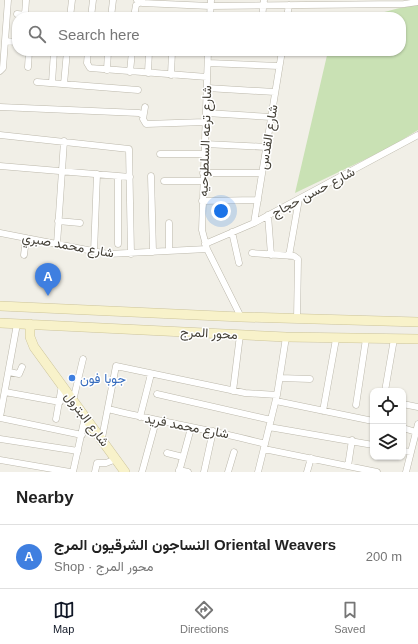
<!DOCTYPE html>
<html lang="en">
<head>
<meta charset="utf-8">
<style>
  :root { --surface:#fff; --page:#f2f2f2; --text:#222; --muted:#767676; --line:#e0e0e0; --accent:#111827 }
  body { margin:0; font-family:Helvetica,Vazirmatn,sans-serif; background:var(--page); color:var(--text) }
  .controls { position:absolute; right:12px; bottom:12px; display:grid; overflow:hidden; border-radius:8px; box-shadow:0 1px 3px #0004 }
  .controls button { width:36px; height:36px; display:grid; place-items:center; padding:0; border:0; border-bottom:1px solid var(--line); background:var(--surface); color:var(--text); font:20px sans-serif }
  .you { position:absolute; left:221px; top:211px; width:14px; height:14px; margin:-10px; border:3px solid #fff; border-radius:50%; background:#1a73e8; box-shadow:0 0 0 6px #1a73e833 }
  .badge { display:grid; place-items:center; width:26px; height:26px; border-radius:50%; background:var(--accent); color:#fff; font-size:13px; font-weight:700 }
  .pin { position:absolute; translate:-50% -33px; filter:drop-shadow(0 1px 2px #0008) }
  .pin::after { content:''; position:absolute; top:21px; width:14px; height:12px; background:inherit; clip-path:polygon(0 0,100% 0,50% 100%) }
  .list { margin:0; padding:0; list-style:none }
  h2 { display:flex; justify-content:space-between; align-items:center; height:52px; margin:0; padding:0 16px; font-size:17px }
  h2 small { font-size:13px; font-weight:400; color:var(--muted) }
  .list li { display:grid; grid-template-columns:26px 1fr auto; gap:12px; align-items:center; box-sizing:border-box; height:64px; padding:0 16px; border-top:1px solid var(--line) }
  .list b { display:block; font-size:15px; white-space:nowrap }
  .list p { margin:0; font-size:13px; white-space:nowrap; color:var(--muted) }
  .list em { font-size:13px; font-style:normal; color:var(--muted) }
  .icon { flex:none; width:22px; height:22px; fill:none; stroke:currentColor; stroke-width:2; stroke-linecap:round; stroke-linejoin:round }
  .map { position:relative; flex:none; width:418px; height:472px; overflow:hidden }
  .search { position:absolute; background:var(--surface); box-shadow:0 1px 3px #0004; left:12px; right:12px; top:12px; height:44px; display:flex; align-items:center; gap:10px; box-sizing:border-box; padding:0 14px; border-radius:16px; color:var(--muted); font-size:15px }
  .sheet { height:116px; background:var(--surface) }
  nav { display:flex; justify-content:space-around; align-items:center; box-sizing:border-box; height:56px; border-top:1px solid var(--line); background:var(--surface); font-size:11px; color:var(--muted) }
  nav a { display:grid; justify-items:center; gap:2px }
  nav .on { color:var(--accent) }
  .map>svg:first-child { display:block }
  .green { fill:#c9e1b4 }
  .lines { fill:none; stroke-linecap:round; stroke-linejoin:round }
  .street-casing { stroke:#bcb8ab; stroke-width:7 }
  .secondary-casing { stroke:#ccc49b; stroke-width:10 }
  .street { stroke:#fff; stroke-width:6 }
  .secondary { stroke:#f8f2ca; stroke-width:9 }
  .shop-dot { fill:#3f7fe0; stroke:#fff; stroke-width:1.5 }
  .labels { text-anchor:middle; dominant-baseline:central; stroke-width:3; stroke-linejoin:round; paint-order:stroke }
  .street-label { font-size:13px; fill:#444037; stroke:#fff }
  .shop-label { font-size:13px; fill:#366cbe; stroke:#fff; text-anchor:start }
</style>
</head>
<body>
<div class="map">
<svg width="418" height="472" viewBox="0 0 418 472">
  <rect width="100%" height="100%" fill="#f1efe7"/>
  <path class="green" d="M418 5V130L389 148 295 193 328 51H401V17H364C383 13 399 7 418 5Z"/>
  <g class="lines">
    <defs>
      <path id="street" d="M137 0 142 3 210 6 404 4 418 2
        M17 14 45 17
        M25 15 26 0
        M70 17 72 0
        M91 17 93 0
        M111 17 113 0
        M134 17 136 5 142 1
        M210 17 211 0
        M262 17 264 0
        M287 17 289 5
        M5 41 17 42
        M88 51 87 63 90 68 207 77
        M208 51 202 230 207 249 241 317
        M208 63 279 66
        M28 67 29 51
        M107 70 108 51
        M0 71 3 68 8 0
        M130 72 132 51
        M148 73 149 51
        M171 75 172 51
        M37 82 138 90
        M52 83 54 51
        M64 84 67 51
        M207 88 275 92
        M0 107 139 113 143 115
        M145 107 143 119 146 124 205 122
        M206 113 271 117
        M0 135 129 149 131 254
        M205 144 267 147
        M160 154H204
        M0 166 130 177
        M203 173H262
        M118 176V244
        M151 176 153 252
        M164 181H203
        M202 201 258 200
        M268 215 271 255
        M58 221 80 223
        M254 223 282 51
        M232 232 239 263
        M0 233 108 254 207 249
        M57 244 64 141
        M205 244 254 223 418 135
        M169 251V223
        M94 252 97 174
        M252 253 294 256 298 259 297 319
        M24 255 26 238
        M289 256 299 199
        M9 372 19 374 22 367
        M280 378 310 379
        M233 391 240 335
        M385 391 394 339
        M5 392 60 402
        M157 394 271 420
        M73 401 83 359
        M276 401 373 421
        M403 404 418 407
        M356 405 366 339
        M108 409C160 422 214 430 265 444
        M323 411 336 339
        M0 417 17 324
        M140 417 151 374
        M0 418 82 435
        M56 419 62 385
        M269 427 373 445
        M403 428 416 432
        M102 438 116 366 245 393 277 395
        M0 439 78 451
        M264 449 377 472
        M403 451 411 452
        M167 453 183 457
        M0 460 70 472
        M348 466 352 440
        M179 470 188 472
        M73 472 85 417
        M95 472 97 463H106L116 459
        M142 472 156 421
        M179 472 191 428
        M204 472 213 431
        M228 472 234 452
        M258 472 277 395 286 337
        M307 472 311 458
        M406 472 418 424"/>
      <path id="secondary" d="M0 306 241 317 418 322
        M0 323 286 337 418 339
        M30 324V337L34 347 125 472"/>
    </defs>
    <use href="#street" class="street-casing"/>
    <use href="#secondary" class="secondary-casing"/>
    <use href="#street" class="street"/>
    <use href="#secondary" class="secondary"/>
  </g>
  <circle class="shop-dot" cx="72" cy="378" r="4"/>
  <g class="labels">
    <g class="street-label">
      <text transform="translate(268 137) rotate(-81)">شارع القدس</text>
      <text transform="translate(205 141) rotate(-88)">شارع ترعه السلطوحيه</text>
      <text transform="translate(313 192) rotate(-28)">شارع حسن حجاج</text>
      <text transform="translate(68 245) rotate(10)">شارع محمد صبري</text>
      <text transform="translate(209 333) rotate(3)">محور المرج</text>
      <text transform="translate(87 419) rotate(53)">شارع البترول</text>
      <text transform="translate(187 426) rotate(11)">شارع محمد فريد</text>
    </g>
    <g class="shop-label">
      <text x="80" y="378">جوبا فون</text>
    </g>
  </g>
</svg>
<div class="controls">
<button><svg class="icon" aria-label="locate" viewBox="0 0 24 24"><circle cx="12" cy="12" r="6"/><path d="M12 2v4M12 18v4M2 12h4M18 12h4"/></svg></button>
<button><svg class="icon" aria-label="layers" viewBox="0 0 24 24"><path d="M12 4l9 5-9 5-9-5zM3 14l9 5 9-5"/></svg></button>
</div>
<div class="you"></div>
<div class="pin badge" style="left:48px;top:296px;background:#3f7fe0">A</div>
<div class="search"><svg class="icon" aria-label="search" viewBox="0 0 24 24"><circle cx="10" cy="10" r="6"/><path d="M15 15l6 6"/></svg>Search here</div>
</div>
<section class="sheet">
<h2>Nearby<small></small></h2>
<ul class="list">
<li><span class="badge" style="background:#3f7fe0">A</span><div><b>النساجون الشرقيون المرج Oriental Weavers</b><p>Shop · محور المرج</p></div><em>200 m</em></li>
</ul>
</section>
<nav>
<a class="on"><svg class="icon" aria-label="map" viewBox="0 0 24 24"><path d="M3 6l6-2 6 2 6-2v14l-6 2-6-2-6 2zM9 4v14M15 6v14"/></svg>Map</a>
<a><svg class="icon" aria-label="directions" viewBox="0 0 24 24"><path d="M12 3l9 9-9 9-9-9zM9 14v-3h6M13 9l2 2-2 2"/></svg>Directions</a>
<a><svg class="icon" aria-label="saved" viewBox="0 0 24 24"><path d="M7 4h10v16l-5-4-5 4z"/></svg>Saved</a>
</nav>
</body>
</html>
